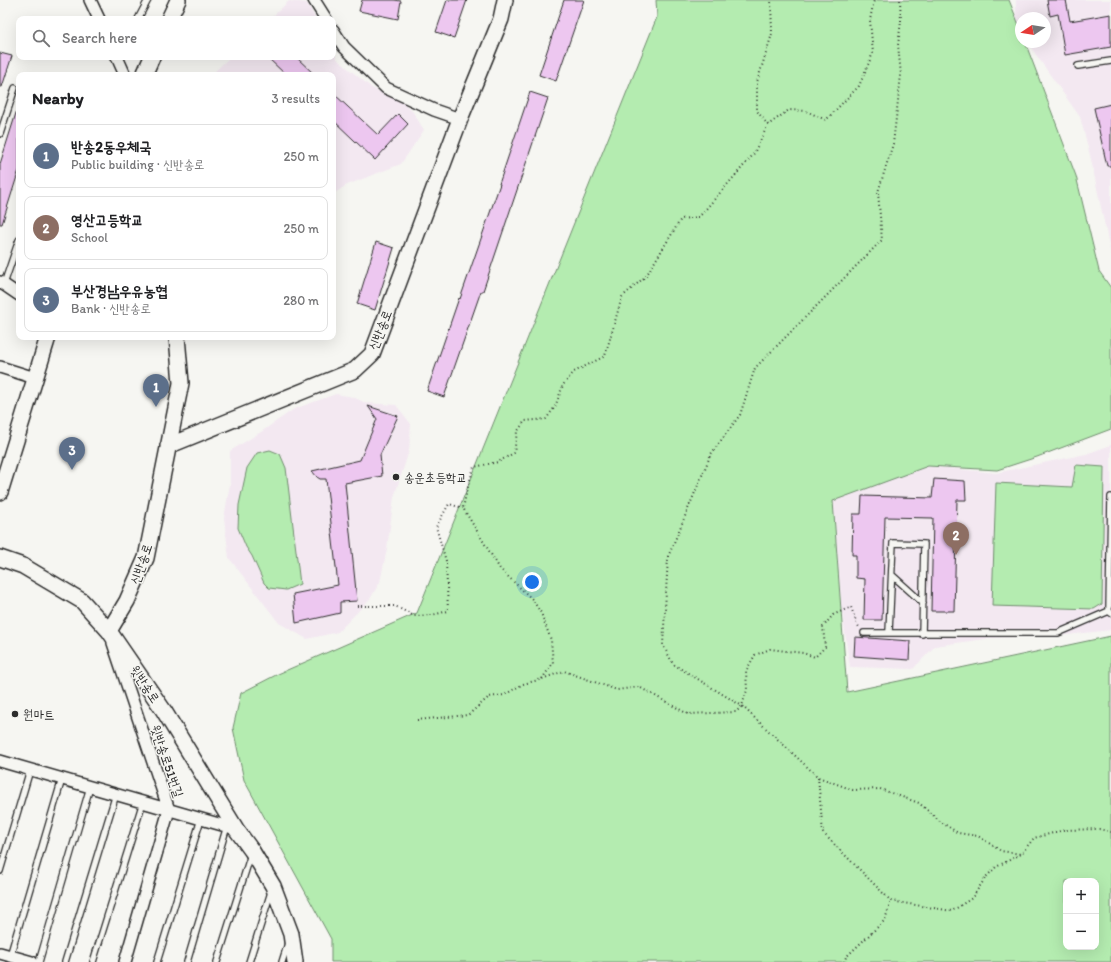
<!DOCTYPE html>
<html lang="en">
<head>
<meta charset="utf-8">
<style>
  :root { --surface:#fff; --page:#f2f2f2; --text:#202124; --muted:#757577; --line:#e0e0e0; --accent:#b45309 }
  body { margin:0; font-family:Itim,"Poor Story",sans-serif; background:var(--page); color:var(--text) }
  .controls { position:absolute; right:12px; bottom:12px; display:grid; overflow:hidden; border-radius:8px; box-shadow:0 4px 16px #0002 }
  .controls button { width:36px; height:36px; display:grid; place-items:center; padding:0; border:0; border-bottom:1px solid var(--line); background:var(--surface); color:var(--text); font:20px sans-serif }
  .compass { position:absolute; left:1015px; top:12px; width:36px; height:36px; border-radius:50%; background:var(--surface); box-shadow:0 4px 16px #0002; rotate:258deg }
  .you { position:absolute; left:532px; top:582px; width:14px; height:14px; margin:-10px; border:3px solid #fff; border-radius:50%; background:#1a73e8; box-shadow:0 0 0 6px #1a73e833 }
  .badge { display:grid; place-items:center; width:26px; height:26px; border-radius:50%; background:var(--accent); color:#fff; font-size:13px; font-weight:700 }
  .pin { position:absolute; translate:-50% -33px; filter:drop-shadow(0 1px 2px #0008) }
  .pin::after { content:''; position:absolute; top:21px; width:14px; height:12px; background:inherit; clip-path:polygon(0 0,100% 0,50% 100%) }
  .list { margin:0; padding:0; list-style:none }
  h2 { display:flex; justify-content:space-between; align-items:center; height:52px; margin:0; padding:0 16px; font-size:17px }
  h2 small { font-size:13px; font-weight:400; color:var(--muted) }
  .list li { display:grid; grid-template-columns:26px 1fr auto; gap:12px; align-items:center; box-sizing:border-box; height:64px; margin:0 8px 8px; padding:0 8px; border:1px solid var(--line); border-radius:8px }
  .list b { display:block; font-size:15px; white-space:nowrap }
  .list p { margin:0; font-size:13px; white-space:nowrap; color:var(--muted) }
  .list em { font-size:13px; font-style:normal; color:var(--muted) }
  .icon { flex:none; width:22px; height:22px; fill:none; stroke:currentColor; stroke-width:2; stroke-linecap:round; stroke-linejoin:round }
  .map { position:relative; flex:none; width:1111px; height:962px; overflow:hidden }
  .search { position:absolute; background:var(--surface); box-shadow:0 4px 16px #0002; left:16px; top:16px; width:320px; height:44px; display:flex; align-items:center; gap:10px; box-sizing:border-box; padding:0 14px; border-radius:8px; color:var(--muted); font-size:15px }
  .panel { position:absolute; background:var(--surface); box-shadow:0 4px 16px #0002; left:16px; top:72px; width:320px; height:268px; border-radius:8px }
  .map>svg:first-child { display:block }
  .built { fill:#f3e8f1 }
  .green { fill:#b4ecb0; stroke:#708c6e; fill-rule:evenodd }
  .building { fill:#edc7f0; stroke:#2b2b2b }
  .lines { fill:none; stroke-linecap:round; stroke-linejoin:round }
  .lane-casing { stroke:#2b2b2b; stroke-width:8 }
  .street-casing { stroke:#2b2b2b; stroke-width:14 }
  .secondary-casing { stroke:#2b2b2b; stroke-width:18 }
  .path { stroke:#2b2b2b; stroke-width:2; stroke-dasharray:1 3; stroke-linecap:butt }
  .lane { stroke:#f6f6f2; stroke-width:5.5 }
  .street { stroke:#f6f6f2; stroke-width:11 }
  .secondary { stroke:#f6f6f2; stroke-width:15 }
  .poi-dot { fill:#2b2b2b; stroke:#f6f6f2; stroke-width:1.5 }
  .labels { text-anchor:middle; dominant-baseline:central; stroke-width:3; stroke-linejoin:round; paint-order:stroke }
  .street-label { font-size:13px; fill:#2b2b2b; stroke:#f6f6f2 }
  .poi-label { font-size:13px; fill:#2b2b2b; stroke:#f6f6f2; text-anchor:start }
</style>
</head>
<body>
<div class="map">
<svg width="1111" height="962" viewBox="0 0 1111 962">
  <rect width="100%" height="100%" fill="#f6f6f2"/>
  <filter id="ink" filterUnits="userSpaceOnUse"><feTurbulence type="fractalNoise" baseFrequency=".025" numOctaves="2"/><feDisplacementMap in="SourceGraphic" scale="8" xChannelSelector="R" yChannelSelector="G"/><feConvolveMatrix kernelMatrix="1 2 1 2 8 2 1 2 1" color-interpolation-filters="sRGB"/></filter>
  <g filter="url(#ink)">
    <path class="built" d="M1016 0H1111V255L1090 155 1080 117 1027 42H1045V18H1021V33L1016 27Z
      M289 1 307 3 316 19H270Z
      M333 51 338 60 372 88 403 102 413 112 424 130 401 164 347 185 333 194V75H211L230 57H333Z
      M336 394 353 397 366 403 396 405 411 424 409 451 394 497 387 549 380 582 370 599 338 632 307 639 279 623 229 558 224 518 230 484V451L261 432 294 409Z
      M1111 445V630L1067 635 992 638 935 646 913 669 850 667 841 606 833 495 928 466 996 473 1086 454Z"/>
    <path class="green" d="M656 0H1009L1021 30V42H1025L1076 176 1099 271 1111 288V429L1037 457 997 470 928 466 833 501 847 692 1111 636V962H331V939L244 780 233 728 241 693 278 674 417 613 657 17ZM1066 881H1096V947H1066Z
      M270 450 280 454 286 468 300 584 286 590 269 588 264 583 252 556 246 547 238 528 239 505 247 468 257 453Z
      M1076 465 1104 467 1102 604 1094 609 992 606 996 483 1072 487Z"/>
    <path class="building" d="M362 0H394L401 1 398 19 359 11Z
      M447 0H467L454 38 436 32Z
      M564 0H584L556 81 539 75Z
      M1047 0H1066L1070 21 1111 14V47L1065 55 1058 14 1050 16Z
      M0 53 12 56 2 87H0Z
      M267 57H296L315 75H286Z
      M530 92 548 98 483 291H481L444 397 427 391 459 298 460 299 500 184H499Z
      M333 93 378 135 398 114 408 124 375 160 333 120Z
      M1111 104V166H1107L1094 108Z
      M17 110H19V170L2 224H0V164Z
      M376 242 394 248 375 310 357 304Z
      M368 406 398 416 380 455 382 476 345 483 357 601 340 602V613L296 623 293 594 338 585 326 479H320L317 477 312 471 360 460 377 419Z
      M934 479 965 481 966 500H957L954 611H931L933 518 885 517 882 620H864L865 579 856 578V555H852L853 514H861L862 496 932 498Z
      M855 637 910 641 909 660 854 656Z"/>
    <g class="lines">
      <defs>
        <path id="lane" d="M138 19 148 0
          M1078 66 1111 61
          M0 134 15 88
          M4 284 19 240
          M892 575 923 603
          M1109 611 1111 497
          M889 632 893 543 924 544 922 634
          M864 633H1058L1109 611 1111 613
          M0 871 30 770
          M10 956 62 779
          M39 962 90 787
          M65 962 116 794
          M93 962 143 802
          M157 962 201 819
          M187 962 227 826
          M217 962 251 854
          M249 962 271 892
          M282 962 288 943"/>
        <path id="street" d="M90 0 99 19
          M314 0 326 19
          M333 30 344 47 386 88 434 110 460 119
          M117 57 125 75
          M0 282 19 295
          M0 367 35 378
          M113 643 169 810 125 962
          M0 761 236 829
          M0 953 32 962"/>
        <path id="secondary" d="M169 19 178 0
          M144 75 152 57
          M168 446 355 370 372 354 460 119 501 19 505 0
          M0 492 48 337
          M0 558 23 566 82 601 109 631 164 711 236 829 252 851 273 886 291 934 295 962
          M109 631 127 601 146 558 181 383 177 337"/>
      </defs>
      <use href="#lane" class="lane-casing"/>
      <use href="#street" class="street-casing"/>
      <use href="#secondary" class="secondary-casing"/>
      <path class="path" d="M900 0 901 21 898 45 901 75 893 144 878 192 882 240 755 368 740 415 711 454 668 557 663 645 673 664 742 706 818 777 853 790 880 789 919 803 941 822 958 833 978 836 1001 851 1021 854
        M768 125 757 111V82L772 34 771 0
        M357 606H395L414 616 432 615 448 611 446 561 436 527 449 504 463 508
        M542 679 553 663 551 640 541 613 532 599 500 569 463 508 467 490 474 467 498 462 514 453 517 432 525 421 546 419 555 407 563 385 574 372 605 356 622 297 646 276 681 219 699 217 753 155 768 125 789 110 806 111 826 120 859 86 873 53 870 20 874 0
        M417 720 468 715 489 697 504 695 523 684 542 679 564 671 617 690 639 687 688 714 736 712 742 706 747 690 746 671 755 655 770 649 803 653 815 657 825 647 823 627 833 615 851 607 857 624 859 627
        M818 777 823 833 891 901 952 911 972 898 986 877 996 867 1021 854 1034 838 1064 830 1099 829 1111 832
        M844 962 846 957 885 920 891 901"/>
      <use href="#lane" class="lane"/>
      <use href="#street" class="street"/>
      <use href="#secondary" class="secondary"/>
    </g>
  </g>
  <g class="poi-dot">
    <circle cx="396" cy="477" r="4"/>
    <circle cx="15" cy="714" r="4"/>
  </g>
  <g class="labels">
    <g class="street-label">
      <text transform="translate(380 330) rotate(-68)">신반송로</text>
      <text transform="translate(141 564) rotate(-71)">신반송로</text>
      <text transform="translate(145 684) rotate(56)">윗반송로</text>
      <text transform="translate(167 761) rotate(71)">윗반송로51번길</text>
    </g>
    <g class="poi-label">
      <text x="404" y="477">송운초등학교</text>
      <text x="23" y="714">원마트</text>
    </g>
  </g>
</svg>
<div class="controls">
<button>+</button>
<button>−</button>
</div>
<svg class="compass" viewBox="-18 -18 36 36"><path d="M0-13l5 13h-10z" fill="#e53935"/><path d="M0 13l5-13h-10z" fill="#757577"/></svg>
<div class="you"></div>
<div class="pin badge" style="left:156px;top:407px;background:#5c6f8a">1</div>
<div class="pin badge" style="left:956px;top:555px;background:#8d6e63">2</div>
<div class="pin badge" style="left:72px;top:470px;background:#5c6f8a">3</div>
<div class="search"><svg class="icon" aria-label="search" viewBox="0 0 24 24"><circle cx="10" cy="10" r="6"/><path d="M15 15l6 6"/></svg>Search here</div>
<section class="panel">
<h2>Nearby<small>3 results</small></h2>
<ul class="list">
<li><span class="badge" style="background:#5c6f8a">1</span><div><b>반송2동우체국</b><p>Public building · 신반송로</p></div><em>250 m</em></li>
<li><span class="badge" style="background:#8d6e63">2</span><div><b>영산고등학교</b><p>School</p></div><em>250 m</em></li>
<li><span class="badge" style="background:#5c6f8a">3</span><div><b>부산경남우유농협</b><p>Bank · 신반송로</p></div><em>280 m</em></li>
</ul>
</section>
</div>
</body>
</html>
